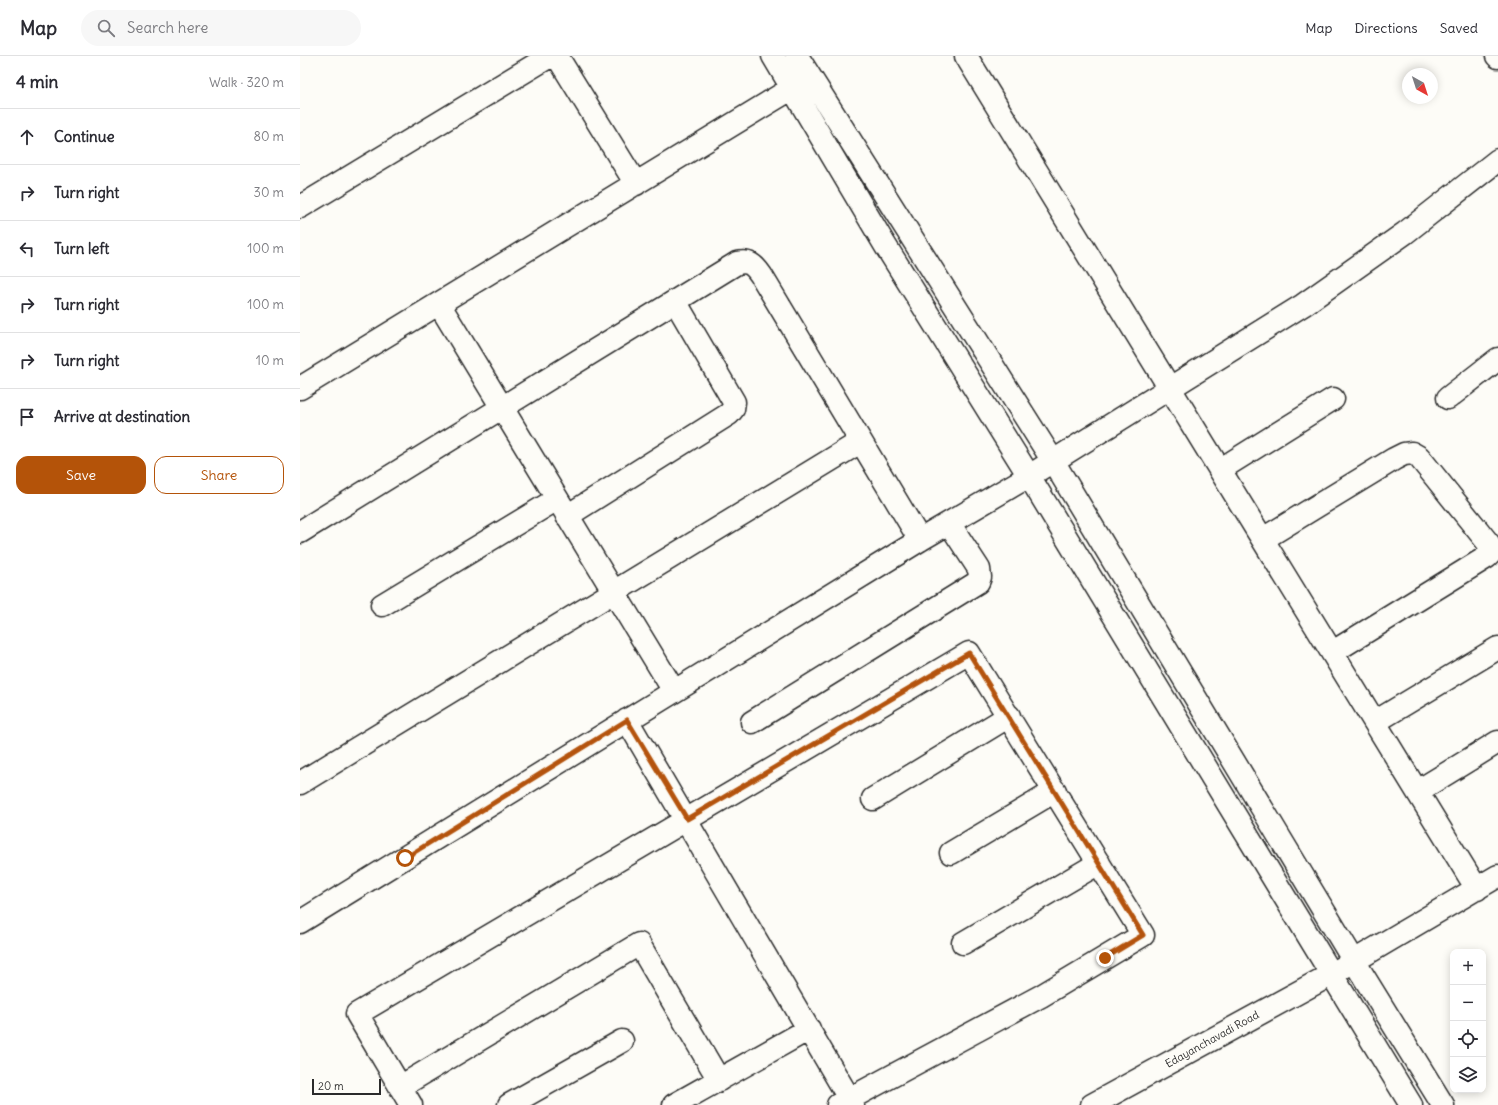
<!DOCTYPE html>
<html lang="en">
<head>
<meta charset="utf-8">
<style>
  :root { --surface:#fff; --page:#f7f7f7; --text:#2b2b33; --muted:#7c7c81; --line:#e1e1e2; --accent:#b45309 }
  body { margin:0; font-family:Delius,sans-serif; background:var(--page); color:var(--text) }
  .controls { position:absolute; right:12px; bottom:12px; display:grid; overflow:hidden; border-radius:8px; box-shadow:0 2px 10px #0003 }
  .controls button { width:36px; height:36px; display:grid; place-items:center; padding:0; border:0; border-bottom:1px solid var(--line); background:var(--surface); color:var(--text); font:20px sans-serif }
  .compass { position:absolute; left:1102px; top:12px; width:36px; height:36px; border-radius:50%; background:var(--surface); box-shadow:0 2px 10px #0003; rotate:141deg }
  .scale { position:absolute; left:12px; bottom:10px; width:69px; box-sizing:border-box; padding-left:4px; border:2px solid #2b2b2b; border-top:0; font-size:11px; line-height:14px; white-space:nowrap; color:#2b2b2b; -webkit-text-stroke:3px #fdfcf7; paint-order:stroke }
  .stop { position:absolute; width:12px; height:12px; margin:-9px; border:3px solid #b45309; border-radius:50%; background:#fff }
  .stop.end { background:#b45309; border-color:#fff; box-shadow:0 1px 4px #0008 }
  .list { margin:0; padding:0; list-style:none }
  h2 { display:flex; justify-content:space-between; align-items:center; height:52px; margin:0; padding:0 16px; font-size:17px }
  h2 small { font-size:13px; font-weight:400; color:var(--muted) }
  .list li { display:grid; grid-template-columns:26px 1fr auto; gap:12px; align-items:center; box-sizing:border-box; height:56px; padding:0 16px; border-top:1px solid var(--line) }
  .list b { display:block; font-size:15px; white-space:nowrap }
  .list em { font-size:13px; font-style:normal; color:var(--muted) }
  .actions { display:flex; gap:8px; padding:12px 16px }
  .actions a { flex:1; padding:9px 0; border:1px solid var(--accent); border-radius:12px; text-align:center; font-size:14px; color:var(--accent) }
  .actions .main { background:var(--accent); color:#fff }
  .icon { flex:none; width:22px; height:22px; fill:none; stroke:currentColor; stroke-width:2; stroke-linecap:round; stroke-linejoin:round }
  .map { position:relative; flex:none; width:1198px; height:1049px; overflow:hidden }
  header { display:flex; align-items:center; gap:24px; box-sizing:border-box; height:56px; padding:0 20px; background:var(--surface); border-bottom:1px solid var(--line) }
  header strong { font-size:19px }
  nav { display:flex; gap:22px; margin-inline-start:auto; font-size:14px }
  .search { width:280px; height:36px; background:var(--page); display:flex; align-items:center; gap:10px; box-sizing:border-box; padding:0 14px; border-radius:22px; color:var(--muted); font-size:15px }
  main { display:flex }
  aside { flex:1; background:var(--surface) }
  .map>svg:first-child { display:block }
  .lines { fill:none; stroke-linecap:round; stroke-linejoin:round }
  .minor-casing { stroke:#2b2b2b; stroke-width:25 }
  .minor { stroke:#fdfcf7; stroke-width:22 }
  .route { stroke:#b45309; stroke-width:5 }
  .labels { text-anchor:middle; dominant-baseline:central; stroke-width:4; stroke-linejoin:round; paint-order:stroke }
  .street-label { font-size:11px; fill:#2b2b2b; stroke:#fdfcf7 }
</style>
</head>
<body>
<header>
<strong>Map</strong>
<div class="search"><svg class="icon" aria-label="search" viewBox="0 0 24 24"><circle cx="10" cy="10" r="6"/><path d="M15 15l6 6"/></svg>Search here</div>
<nav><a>Map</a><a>Directions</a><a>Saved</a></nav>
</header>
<main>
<aside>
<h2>4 min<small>Walk · 320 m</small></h2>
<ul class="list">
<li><svg class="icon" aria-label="ahead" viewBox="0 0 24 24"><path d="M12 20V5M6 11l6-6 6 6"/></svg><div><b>Continue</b></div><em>80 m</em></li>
<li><svg class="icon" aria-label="right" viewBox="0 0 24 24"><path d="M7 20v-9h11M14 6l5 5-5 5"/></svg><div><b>Turn right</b></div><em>30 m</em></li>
<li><svg class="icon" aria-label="left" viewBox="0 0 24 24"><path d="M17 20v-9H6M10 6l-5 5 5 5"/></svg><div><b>Turn left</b></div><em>100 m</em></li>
<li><svg class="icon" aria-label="right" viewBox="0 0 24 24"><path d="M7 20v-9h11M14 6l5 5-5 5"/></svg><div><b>Turn right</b></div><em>100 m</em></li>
<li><svg class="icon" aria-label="right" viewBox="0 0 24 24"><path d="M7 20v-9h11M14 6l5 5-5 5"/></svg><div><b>Turn right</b></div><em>10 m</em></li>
<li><svg class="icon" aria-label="arrive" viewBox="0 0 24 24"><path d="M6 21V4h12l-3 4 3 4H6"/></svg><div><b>Arrive at destination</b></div></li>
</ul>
<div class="actions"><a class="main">Save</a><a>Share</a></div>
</aside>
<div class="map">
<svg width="1198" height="1049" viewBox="0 0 1198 1049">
  <rect width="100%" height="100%" fill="#fdfcf7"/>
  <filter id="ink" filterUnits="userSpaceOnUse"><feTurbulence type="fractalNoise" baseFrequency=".025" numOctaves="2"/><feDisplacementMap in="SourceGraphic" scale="8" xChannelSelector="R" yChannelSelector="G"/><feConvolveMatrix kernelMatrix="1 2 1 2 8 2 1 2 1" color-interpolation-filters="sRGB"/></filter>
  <g filter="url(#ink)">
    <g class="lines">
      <defs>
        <path id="minor" d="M257 0 336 128
          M473 0 585 189 729 420 1111 1049
          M497 0 753 405 1054 905 1143 1049
          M666 0 1177 833
          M1197 0 1198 1
          M0 151 250 0
          M139 248 374 635
          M0 332 491 33
          M1148 342 1198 303
          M921 413 1033 343
          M267 460 429 358 433 353 434 346 375 245
          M0 476 437 207C449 204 454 209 461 219L620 484
          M963 483 1094 403 1104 398 1112 397 1119 401 1189 488 1190 498 1187 501 1033 596
          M82 549 257 443
          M327 664 553 1049
          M452 666 678 526 680 521 679 513 649 467
          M1075 666 1198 592
          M0 727 560 386
          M1118 735 1198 686
          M573 743 709 660
          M651 797 755 735
          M0 866 620 484 729 420 1003 249 1105 177 1198 104
          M663 887 799 807
          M100 1031 339 888 419 1024
          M111 1049 57 958 669 597 843 879 741 940 538 1049
          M209 1049 322 985
          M374 1049 509 973
          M792 1049 1032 918 1198 820"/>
      </defs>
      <use href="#minor" class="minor-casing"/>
      <use href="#minor" class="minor"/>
    </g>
  </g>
  <g class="lines" filter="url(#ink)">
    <path class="route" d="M105 802 327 664 387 763 669 597 843 879 805 902"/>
  </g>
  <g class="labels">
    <g class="street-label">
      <text transform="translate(912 983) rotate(-29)">Edayanchavadi Road</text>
    </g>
  </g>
</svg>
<div class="controls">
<button>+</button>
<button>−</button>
<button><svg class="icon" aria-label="locate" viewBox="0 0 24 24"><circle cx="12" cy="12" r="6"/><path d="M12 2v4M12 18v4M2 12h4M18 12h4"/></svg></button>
<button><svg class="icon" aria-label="layers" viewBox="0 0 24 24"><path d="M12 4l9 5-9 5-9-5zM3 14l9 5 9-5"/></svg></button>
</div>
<svg class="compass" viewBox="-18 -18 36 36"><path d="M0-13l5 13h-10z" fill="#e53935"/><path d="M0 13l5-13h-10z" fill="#7c7c81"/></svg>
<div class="scale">20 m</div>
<div class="stop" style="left:105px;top:802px"></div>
<div class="stop end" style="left:805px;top:902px"></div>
</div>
</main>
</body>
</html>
